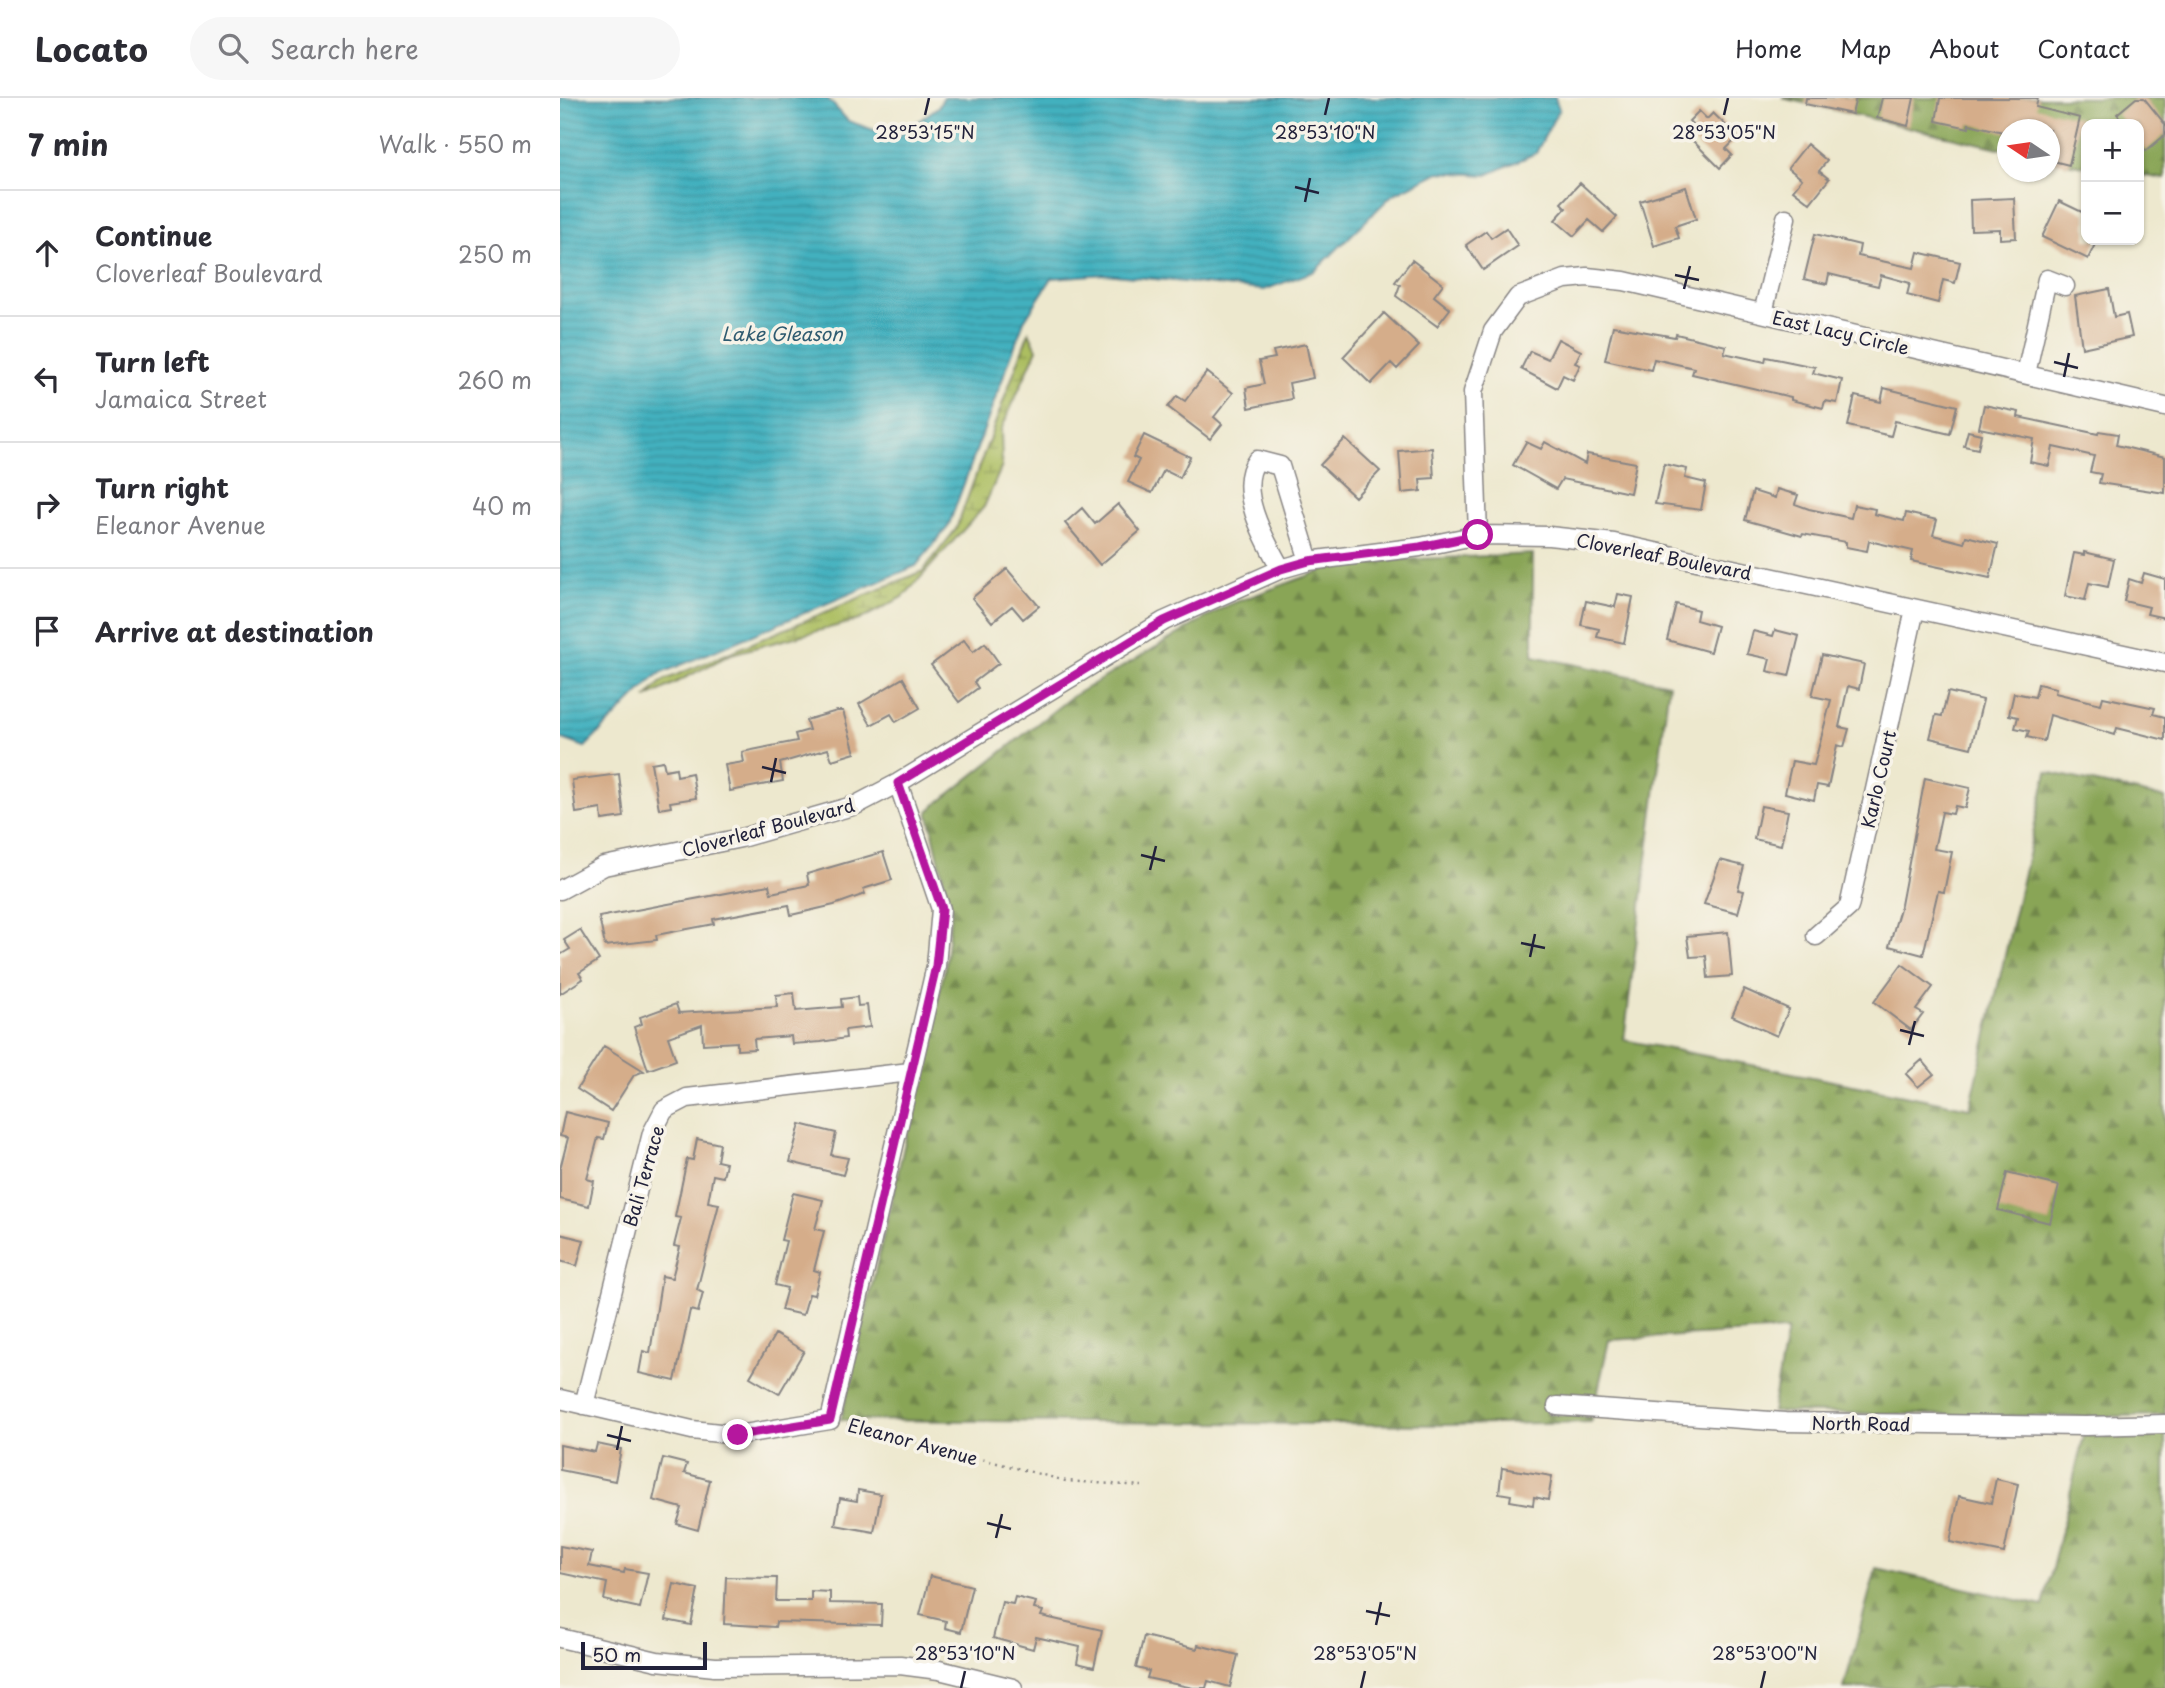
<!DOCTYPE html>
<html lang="en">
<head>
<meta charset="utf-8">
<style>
  :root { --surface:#fff; --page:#f7f7f7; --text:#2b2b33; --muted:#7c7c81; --line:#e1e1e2 }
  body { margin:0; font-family:"Playpen Sans",sans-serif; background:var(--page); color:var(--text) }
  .controls { position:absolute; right:21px; top:21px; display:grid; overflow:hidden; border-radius:14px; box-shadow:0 2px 5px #0004 }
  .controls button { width:63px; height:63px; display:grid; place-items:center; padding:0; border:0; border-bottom:2px solid var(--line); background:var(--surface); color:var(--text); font:35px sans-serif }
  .compass { position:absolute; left:1437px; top:21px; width:63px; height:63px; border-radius:50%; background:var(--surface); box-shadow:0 2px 5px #0004; rotate:283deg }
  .scale { position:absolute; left:21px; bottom:18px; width:126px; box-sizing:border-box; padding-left:7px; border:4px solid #22223b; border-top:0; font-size:19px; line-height:24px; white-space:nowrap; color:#22223b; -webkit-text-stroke:5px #f7f3e8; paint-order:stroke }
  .stop { position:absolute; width:21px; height:21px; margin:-16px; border:5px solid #b5179e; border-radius:50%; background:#fff }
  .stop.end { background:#b5179e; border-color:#fff; box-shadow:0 2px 7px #0008 }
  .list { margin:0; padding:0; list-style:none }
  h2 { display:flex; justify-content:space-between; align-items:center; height:91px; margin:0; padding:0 28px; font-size:30px }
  h2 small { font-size:23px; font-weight:400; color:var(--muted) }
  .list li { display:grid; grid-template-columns:46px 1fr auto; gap:21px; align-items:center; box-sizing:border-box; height:126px; padding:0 28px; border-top:2px solid var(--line) }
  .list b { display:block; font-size:26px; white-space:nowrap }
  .list p { margin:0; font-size:23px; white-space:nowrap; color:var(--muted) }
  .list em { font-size:23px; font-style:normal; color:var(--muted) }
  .icon { flex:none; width:38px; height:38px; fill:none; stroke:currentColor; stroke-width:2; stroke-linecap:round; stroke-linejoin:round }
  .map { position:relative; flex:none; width:1605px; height:1590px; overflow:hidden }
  header { display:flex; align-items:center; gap:42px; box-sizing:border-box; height:98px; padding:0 35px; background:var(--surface); border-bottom:2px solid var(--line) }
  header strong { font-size:33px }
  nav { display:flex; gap:38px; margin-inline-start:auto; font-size:24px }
  .search { width:490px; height:63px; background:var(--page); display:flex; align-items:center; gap:18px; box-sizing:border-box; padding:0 24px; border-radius:38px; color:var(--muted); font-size:26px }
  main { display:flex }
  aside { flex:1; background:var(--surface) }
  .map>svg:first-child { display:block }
  .forest { fill:url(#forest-firs); stroke:#566449; stroke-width:2 }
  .wetland { fill:url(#wetland-marsh); stroke:#67704e; stroke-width:2 }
  .water { fill:url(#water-rules); stroke:#326a7d; stroke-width:2 }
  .building { fill:#d5ad8a }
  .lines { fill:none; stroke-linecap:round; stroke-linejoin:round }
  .minor-casing { stroke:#888584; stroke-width:21 }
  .path { stroke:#888584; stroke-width:2.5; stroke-dasharray:2 5; stroke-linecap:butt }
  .minor { stroke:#fff; stroke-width:18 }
  .route { stroke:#b5179e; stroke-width:9 }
  .ticks { fill:none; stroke:#22223b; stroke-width:2.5 }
  .labels { text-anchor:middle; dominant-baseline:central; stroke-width:7; stroke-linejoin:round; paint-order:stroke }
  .street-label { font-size:18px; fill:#22223b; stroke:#f7f3e8 }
  .water-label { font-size:19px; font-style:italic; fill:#2f5b70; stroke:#f7f3e8 }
  .ticks-label { font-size:18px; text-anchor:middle; fill:#22223b; stroke:#f7f3e8; stroke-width:7; stroke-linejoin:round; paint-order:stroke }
</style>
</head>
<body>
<header>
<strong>Locato</strong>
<div class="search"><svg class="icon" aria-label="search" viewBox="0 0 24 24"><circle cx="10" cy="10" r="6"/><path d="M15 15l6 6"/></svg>Search here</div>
<nav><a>Home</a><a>Map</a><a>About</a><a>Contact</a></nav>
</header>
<main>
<aside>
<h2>7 min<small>Walk · 550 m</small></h2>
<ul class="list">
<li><svg class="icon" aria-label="ahead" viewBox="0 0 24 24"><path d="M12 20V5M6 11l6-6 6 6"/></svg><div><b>Continue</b><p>Cloverleaf Boulevard</p></div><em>250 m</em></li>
<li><svg class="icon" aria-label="left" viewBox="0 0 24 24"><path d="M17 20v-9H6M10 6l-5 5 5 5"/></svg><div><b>Turn left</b><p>Jamaica Street</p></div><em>260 m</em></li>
<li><svg class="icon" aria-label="right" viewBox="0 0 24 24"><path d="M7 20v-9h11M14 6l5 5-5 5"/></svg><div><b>Turn right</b><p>Eleanor Avenue</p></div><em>40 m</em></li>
<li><svg class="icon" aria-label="arrive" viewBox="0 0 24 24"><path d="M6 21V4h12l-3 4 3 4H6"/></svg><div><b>Arrive at destination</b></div></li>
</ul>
</aside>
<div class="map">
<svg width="1605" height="1590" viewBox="0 0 1605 1590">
  <defs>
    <pattern id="forest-firs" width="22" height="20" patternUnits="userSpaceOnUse" patternTransform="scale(1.75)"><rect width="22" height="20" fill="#89a557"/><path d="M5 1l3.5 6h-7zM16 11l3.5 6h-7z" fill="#708649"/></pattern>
    <pattern id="wetland-marsh" width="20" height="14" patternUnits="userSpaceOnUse" patternTransform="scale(1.75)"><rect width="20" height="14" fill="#acbe61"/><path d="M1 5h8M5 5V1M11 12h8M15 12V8" fill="none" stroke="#8c9a51"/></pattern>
    <pattern id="water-rules" width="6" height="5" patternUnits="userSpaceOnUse" patternTransform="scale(1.75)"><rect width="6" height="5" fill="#43b1bf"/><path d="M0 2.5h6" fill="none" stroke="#38909c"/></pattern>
  </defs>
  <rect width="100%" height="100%" fill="#f7f3e8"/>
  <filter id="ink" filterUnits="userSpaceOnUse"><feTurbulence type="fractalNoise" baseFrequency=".0143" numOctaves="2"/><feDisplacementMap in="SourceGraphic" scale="14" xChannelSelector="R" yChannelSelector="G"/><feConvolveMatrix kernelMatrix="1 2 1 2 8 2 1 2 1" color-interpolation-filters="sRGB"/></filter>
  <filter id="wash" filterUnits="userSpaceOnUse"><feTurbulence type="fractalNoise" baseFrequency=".00686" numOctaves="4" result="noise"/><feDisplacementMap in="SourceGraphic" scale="28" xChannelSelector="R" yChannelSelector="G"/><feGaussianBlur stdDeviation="1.57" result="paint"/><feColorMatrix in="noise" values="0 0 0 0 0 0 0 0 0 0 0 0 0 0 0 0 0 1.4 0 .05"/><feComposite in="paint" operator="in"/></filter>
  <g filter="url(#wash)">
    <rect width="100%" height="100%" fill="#ede8ce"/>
    <path class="forest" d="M1222 0H1605V81L1579 77V26H1526V68L1505 65 1490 32H1448L1447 52Z
      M973 456V558L1109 586 1064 942 1410 1010 1487 674 1605 700V1317L1525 1319 1212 1314 1227 1232 1049 1242 1036 1302 988 1299 987 1316 1032 1319 1031 1324 888 1327 281 1322 385 870 391 813 368 713 511 599 668 507 766 471 834 462Z
      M1605 1334V1590H1284L1316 1470 1483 1508 1524 1337Z"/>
    <path class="wetland" d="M469 234 477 251 441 332 442 368 424 409 343 499 299 522 171 556 86 600 102 583 363 473 396 431Z"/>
    <path class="water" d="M0 0H267L288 23 336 40 379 8 383 0H995L999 11 976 55 927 77 879 74 832 97 755 173 704 192 545 176 492 180 464 223 388 429 356 468 97 577 25 649 0 640Z"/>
    <g id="blocks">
      <path class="building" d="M1246 0H1296L1292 16 1245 6Z
        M1322 0H1354L1348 28 1317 20Z
        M1380 0H1478L1476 9 1520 20 1509 67 1489 62V32H1447V35L1409 26V30L1376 23Z
        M1576 0H1584L1605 26V37L1586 53 1579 44V26H1565L1557 16Z
        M1139 13 1147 21 1153 15 1178 39 1166 51 1172 57 1160 70 1128 38 1136 30 1129 23Z
        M1247 46 1267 63 1259 73 1269 81 1250 105 1233 92 1242 81 1228 70Z
        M1020 85 1057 119 1043 134 1029 122 1014 138 995 122 1006 110 1001 105Z
        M1126 89 1136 121 1115 128 1119 140 1094 148 1080 103Z
        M1454 100 1456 140 1440 141V131L1411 132 1410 102Z
        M1499 103 1526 116V142H1537L1528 161 1482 139Z
        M946 130 958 148 923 172 906 147 926 133 931 140Z
        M1255 136 1300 147 1298 158 1354 170 1358 154 1400 164 1395 185 1383 182 1378 205 1347 197 1350 185 1321 177 1318 188 1269 176 1267 186 1244 181Z
        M852 162 883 186 874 198 890 211 877 228 836 198 840 187 835 184Z
        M1549 191 1554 219 1567 216 1572 239 1522 250 1515 198Z
        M824 215 859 248 837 271 831 265 811 286 783 259Z
        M1053 228 1115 239 1116 236 1166 248 1164 255 1205 264 1206 259 1255 269 1253 275 1282 282 1277 305 1265 303 1263 310 1231 302V299L1132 276 1134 270 1094 261 1091 272 1045 262Z
        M998 241 1021 253 1015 265 1020 267 1013 282 1003 277 997 290 961 271 970 253 988 261Z
        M746 246 753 280 729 285 732 301 689 310 686 290 704 286 699 263 715 260 713 253Z
        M647 274 673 295 654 319 662 326 650 341 608 309 617 298 625 303Z
        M1324 290 1397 308 1390 336 1335 323 1331 338 1288 328 1295 298 1321 304Z
        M1424 307 1459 314 1458 319 1538 336 1539 333 1558 336 1556 347 1605 359V395L1539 385 1541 376 1530 374 1534 358 1493 349 1489 368 1470 364 1474 341 1419 330Z
        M1408 333 1421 336 1418 351 1404 348Z
        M584 337 630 359 620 380 604 372 592 395 568 384 579 362 573 359Z
        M785 341 820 373 795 399 760 367Z
        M966 344 981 351 985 344 1025 366 1027 356 1076 365 1070 395 1002 381 996 391 953 367Z
        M872 350 874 380 860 381 861 393 842 395 839 353Z
        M1104 366 1127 371 1125 380 1146 385 1141 412 1095 406Z
        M1217 391 1238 397 1235 406 1249 411 1291 420 1294 407 1315 411 1314 416 1344 423 1346 415 1377 422 1373 437 1404 445 1406 438 1438 446 1430 480 1351 463 1353 453 1309 443 1307 453 1286 449V444L1243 436 1242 438 1185 422 1193 393 1215 400Z
        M558 406 580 433 540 467 505 425 522 410 535 426Z
        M1524 454 1554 461 1548 489 1529 485 1525 502 1505 498 1514 455 1524 457Z
        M447 471 479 508 463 521 452 508 432 524 412 500Z
        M1584 475 1605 481V520L1587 516 1589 509 1564 503 1569 481 1581 485Z
        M1058 496 1073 499 1064 545 1037 539 1039 531 1021 527 1026 503 1055 509Z
        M1116 506 1138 512 1136 522 1157 528 1150 554 1107 542Z
        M1215 532 1239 538 1229 578 1207 573 1210 561 1187 556 1193 533 1213 538Z
        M404 542 413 554 425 545 439 565 414 584 418 590 399 604 371 567Z
        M1262 557 1304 566 1299 591 1288 588 1279 629 1289 631 1284 649 1277 647 1268 689 1257 687 1254 702 1225 695 1232 663 1254 667 1271 602 1252 598Z
        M343 580 360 610 336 624 331 616 311 627 299 606Z
        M1478 586 1496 590 1495 595 1541 606 1543 599 1595 610 1593 616 1605 619V642L1557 630 1555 637 1490 617 1484 643 1467 639 1469 633 1455 630 1458 619 1449 617 1454 595 1475 599Z
        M1388 594 1423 602 1411 650 1370 640 1376 617 1382 618Z
        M277 613H283L295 655 272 662 268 651 220 665 223 683 170 693 165 667 184 664 182 654 237 643 235 636 249 632 246 622Z
        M103 663 105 672 116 670 117 678 132 675 136 700 110 704 111 709 99 711 91 665Z
        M59 676 64 719 42 722 41 711 16 715 12 682Z
        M1365 680 1410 690 1405 710 1395 708 1393 716 1382 714 1374 751 1392 754 1384 794 1378 793 1363 857 1329 848 1341 807Z
        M1201 708 1228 713 1221 747 1194 741Z
        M323 754 332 782 303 791 305 796 274 807 231 817 229 807 153 821 154 826 96 837 97 842 45 848 39 819 209 787 211 795 249 787 247 776Z
        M1160 762 1184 768 1178 792 1184 793 1178 815 1144 806Z
        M20 832 39 862 19 875 23 881 0 896V857L10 851 4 842Z
        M1168 834 1172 878 1148 880 1146 858 1130 859 1127 838Z
        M1342 866 1373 889 1356 912 1363 916 1351 932 1314 904Z
        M1184 891 1229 911 1217 938 1172 918Z
        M234 895 236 913 282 909 281 901 297 899 298 908 307 907 310 929 285 932 286 940 261 944 232 946 231 938 194 941 195 951 177 952V944L143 946 142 927 108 939 116 962 88 972 74 929 82 926 80 919 116 906 119 915 217 909 216 897Z
        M44 948 84 973 74 977 51 1013 17 991Z
        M1362 962 1374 976 1358 989 1346 976Z
        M5 1014 48 1025 44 1041 38 1040 27 1081 34 1083 29 1108 0 1101V1071L8 1040 0 1038Z
        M240 1026 276 1035 271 1057 288 1060 283 1077 230 1064Z
        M137 1041 160 1046 157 1063 166 1065 163 1079 153 1077 148 1104 159 1106 137 1192 143 1195 138 1214 130 1212 115 1283 79 1275 83 1253 90 1255 102 1178 112 1180 120 1149 114 1148 121 1120 115 1119 127 1061 133 1062Z
        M1447 1075 1499 1088 1490 1125 1438 1112Z
        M233 1095 263 1102 255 1131 264 1133 254 1172 260 1174 254 1197 249 1196 243 1217 221 1212 227 1190 215 1187 226 1143 221 1142Z
        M0 1136 24 1142 17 1168 0 1163Z
        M215 1236 244 1253 219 1296 190 1279Z
        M37 1346 61 1351 55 1383 0 1372V1347L35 1354Z
        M103 1360 127 1366 124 1375 150 1382 138 1432 117 1426 122 1410 93 1402Z
        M942 1370 992 1378 988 1402 974 1399 973 1407 950 1403 951 1397 939 1395Z
        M1436 1381 1458 1386 1444 1455 1390 1444 1399 1398 1431 1405Z
        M298 1392 321 1396 314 1434 275 1427 280 1400 297 1403Z
        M0 1448 32 1454 29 1468 64 1475 65 1471 88 1475 80 1510 44 1502 47 1485 0 1475Z
        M370 1478 412 1488 401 1534 385 1530 386 1523 360 1517Z
        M166 1479 217 1480 216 1503H251V1493L270 1494V1505L322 1506 321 1527 216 1524 215 1529 164 1526Z
        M114 1486 138 1491 131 1527 106 1522Z
        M455 1499 476 1504 474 1511 483 1513 481 1518 542 1532 534 1569 517 1565 520 1549 476 1539 473 1551 433 1540 442 1504 453 1506Z
        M584 1538 637 1551 638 1547 678 1557 670 1589 648 1583 646 1590H633L587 1580 589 1573 576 1570Z"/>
    </g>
  </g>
  <g filter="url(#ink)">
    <use href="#blocks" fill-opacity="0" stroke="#888584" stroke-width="2"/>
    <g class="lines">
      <defs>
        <path id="minor" d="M1203 215 1226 120
          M1466 276 1487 181 1505 188
          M918 437 913 294 933 233 958 199 1005 181 1027 179 1064 183 1605 309
          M721 471C706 444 675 391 697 362L720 368 749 463
          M0 792 44 768 181 740 296 707 338 685 604 523 721 471 749 463 860 449 918 437 989 438 1054 445 1605 565
          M1256 838 1289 809 1355 511
          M0 1301 132 1332 178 1337 270 1322 376 868 381 811 338 685
          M24 1307 92 1035 104 1012 127 1000 350 974
          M997 1308 1225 1324 1526 1328 1605 1326
          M0 1540 97 1563 155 1569 340 1567 379 1572 453 1590"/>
      </defs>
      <use href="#minor" class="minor-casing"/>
      <path class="path" d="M287 1326 506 1383 582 1388"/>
      <use href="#minor" class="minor"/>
    </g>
  </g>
  <g class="lines" filter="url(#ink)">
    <path class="route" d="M178 1337 270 1322 376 868 382 811 338 685 604 523 721 471 749 463 860 449 918 437"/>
  </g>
  <path class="ticks" d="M365 17 369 0M765 17 769 0M1164 17 1168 0M735 89 759 95M745 104 750 80M1115 177 1139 182M1124 191 1130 168M1494 264 1518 270M1504 279 1509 255M202 669 226 675M211 684 216 660M581 757 605 763M590 772 596 748M961 845 985 850M970 859 975 836M1340 932 1364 938M1349 947 1355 923M47 1337 71 1343M57 1352 62 1328M427 1425 451 1431M436 1440 442 1416M806 1513 830 1518M816 1527 821 1504M401 1590 405 1573M801 1590 805 1573M1201 1590 1205 1573"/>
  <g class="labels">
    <g class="street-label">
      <text transform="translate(1281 234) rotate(13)">East Lacy Circle</text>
      <text transform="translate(1104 458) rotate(11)">Cloverleaf Boulevard</text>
      <text transform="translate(1318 681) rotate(-77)">Karlo Court</text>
      <text transform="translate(208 729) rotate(-15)">Cloverleaf Boulevard</text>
      <text transform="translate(83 1078) rotate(-74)">Bali Terrace</text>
      <text transform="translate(1301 1325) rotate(1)">North Road</text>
      <text transform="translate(353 1343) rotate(15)">Eleanor Avenue</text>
    </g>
    <g class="water-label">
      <text x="222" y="235">Lake Gleason</text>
    </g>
  </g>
  <g class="ticks-label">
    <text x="365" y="41">28°53'15"N</text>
    <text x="765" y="41">28°53'10"N</text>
    <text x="1164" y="41">28°53'05"N</text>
    <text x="405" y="1562">28°53'10"N</text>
    <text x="805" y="1562">28°53'05"N</text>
    <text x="1205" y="1562">28°53'00"N</text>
  </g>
</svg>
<div class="controls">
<button>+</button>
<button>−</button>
</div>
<svg class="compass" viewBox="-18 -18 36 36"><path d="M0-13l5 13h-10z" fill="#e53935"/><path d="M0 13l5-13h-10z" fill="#7c7c81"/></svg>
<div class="scale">50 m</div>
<div class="stop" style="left:918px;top:437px"></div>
<div class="stop end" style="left:178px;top:1337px"></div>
</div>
</main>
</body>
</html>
